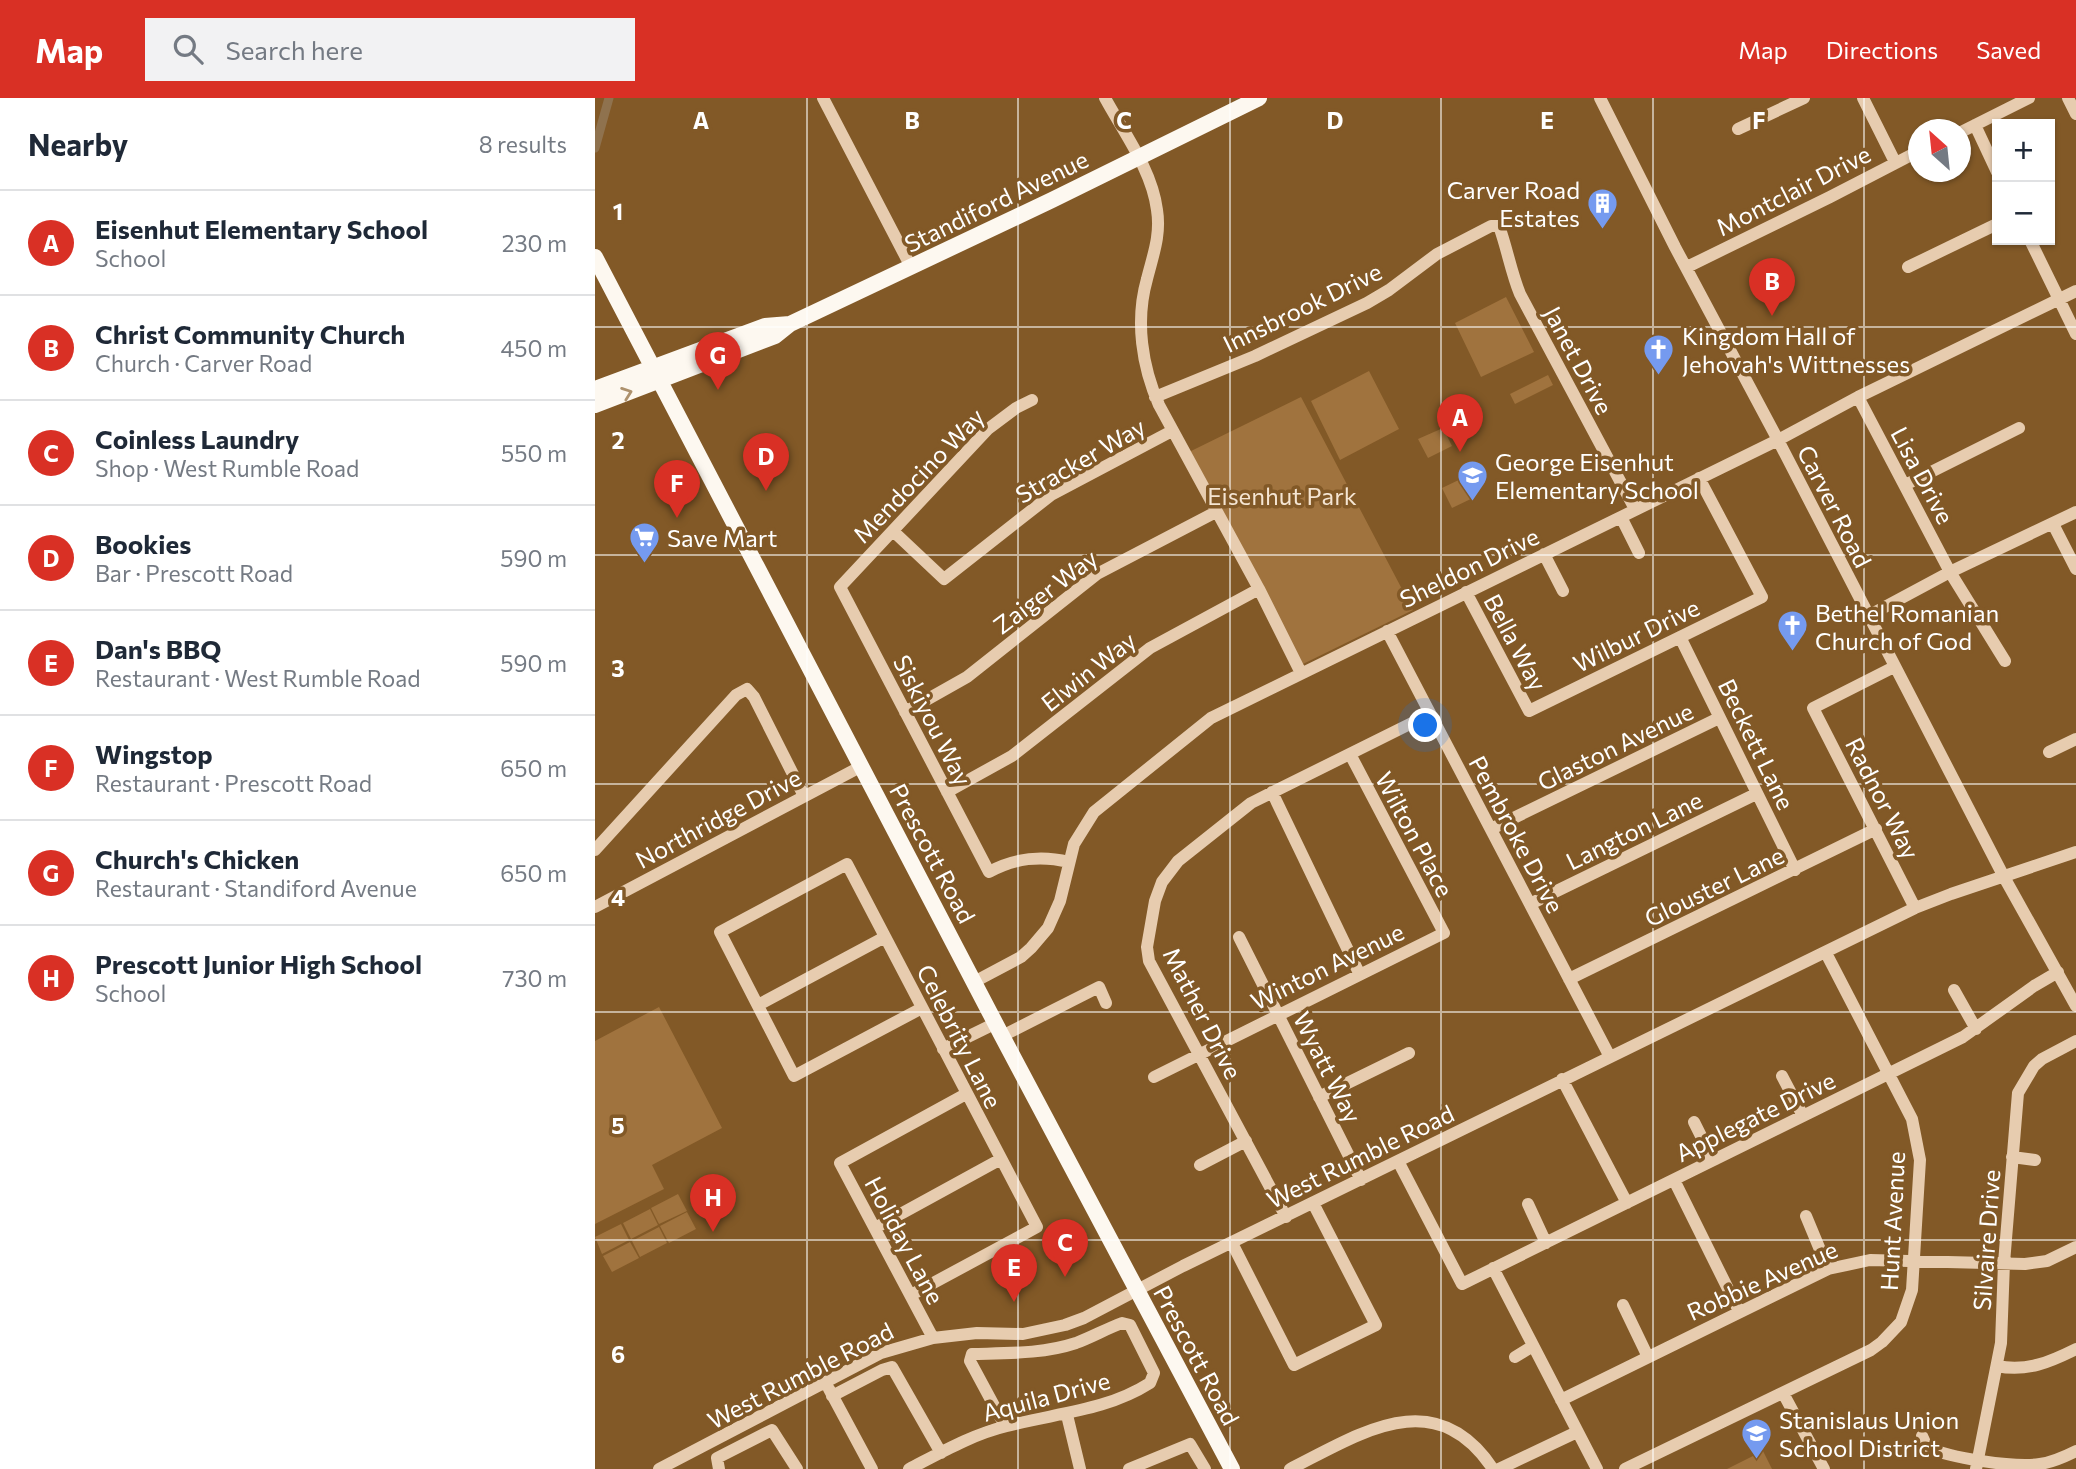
<!DOCTYPE html>
<html lang="en">
<head>
<meta charset="utf-8">
<style>
  :root { --surface:#fff; --page:#f2f2f3; --text:#1f2937; --muted:#747a83; --line:#e0e1e3; --accent:#d93025 }
  body { margin:0; font-family:Commissioner,sans-serif; background:var(--page); color:var(--text) }
  .controls { position:absolute; right:21px; top:21px; display:grid; overflow:hidden; border-radius:0px; box-shadow:0 2px 5px #0004 }
  .controls button { width:63px; height:63px; display:grid; place-items:center; padding:0; border:0; border-bottom:2px solid var(--line); background:var(--surface); color:var(--text); font:35px sans-serif }
  .compass { position:absolute; left:1313px; top:21px; width:63px; height:63px; border-radius:50%; background:var(--surface); box-shadow:0 2px 5px #0004; rotate:333deg }
  .you { position:absolute; left:831px; top:628px; width:24px; height:24px; margin:-18px; border:5px solid #fff; border-radius:50%; background:#1a73e8; box-shadow:0 0 0 10px #1a73e833 }
  .badge { display:grid; place-items:center; width:46px; height:46px; border-radius:50%; background:var(--accent); color:#fff; font-size:23px; font-weight:700 }
  .pin { position:absolute; translate:-50% -58px; filter:drop-shadow(0 2px 4px #0008) }
  .pin::after { content:''; position:absolute; top:37px; width:24px; height:21px; background:inherit; clip-path:polygon(0 0,100% 0,50% 100%) }
  .list { margin:0; padding:0; list-style:none }
  h2 { display:flex; justify-content:space-between; align-items:center; height:91px; margin:0; padding:0 28px; font-size:30px }
  h2 small { font-size:23px; font-weight:400; color:var(--muted) }
  .list li { display:grid; grid-template-columns:46px 1fr auto; gap:21px; align-items:center; box-sizing:border-box; height:105px; padding:0 28px; border-top:2px solid var(--line) }
  .list b { display:block; font-size:26px; white-space:nowrap }
  .list p { margin:0; font-size:23px; white-space:nowrap; color:var(--muted) }
  .list em { font-size:23px; font-style:normal; color:var(--muted) }
  .icon { flex:none; width:38px; height:38px; fill:none; stroke:currentColor; stroke-width:2; stroke-linecap:round; stroke-linejoin:round }
  .map { position:relative; flex:none; width:1481px; height:1371px; overflow:hidden }
  header { display:flex; align-items:center; gap:42px; box-sizing:border-box; height:98px; padding:0 35px; background:var(--accent); color:#fff }
  header strong { font-size:33px }
  nav { display:flex; gap:38px; margin-inline-start:auto; font-size:24px }
  .search { width:490px; height:63px; background:var(--page); display:flex; align-items:center; gap:18px; box-sizing:border-box; padding:0 24px; border-radius:0px; color:var(--muted); font-size:26px }
  main { display:flex }
  aside { flex:1; background:var(--surface) }
  .map>svg:first-child { display:block }
  .green { fill:#a0733e }
  .lines { fill:none; stroke-linecap:round; stroke-linejoin:round }
  .canal { stroke:#8f724e; stroke-width:9 }
  .minor { stroke:#e7ccaf; stroke-width:12 }
  .major { stroke:#fdf8f0; stroke-width:16 }
  .oneway { stroke:#ad916d }
  .grid { fill:none; stroke:#fff; stroke-width:2; stroke-opacity:0.55 }
  .labels { text-anchor:middle; dominant-baseline:central; stroke-width:7; stroke-linejoin:round; paint-order:stroke }
  .poi-label { font-size:24px; fill:#fff; stroke:#825927; text-anchor:start }
  .street-label { font-size:24px; fill:#fff; stroke:#825927 }
  .park-label { font-size:24px; fill:#f5e5d2; stroke:#825927 }
  .grid-label { font-size:23px; text-anchor:middle; font-weight:bold; fill:#fff; stroke:#825927; stroke-width:7; stroke-linejoin:round; paint-order:stroke }
</style>
</head>
<body>
<header>
<strong>Map</strong>
<div class="search"><svg class="icon" aria-label="search" viewBox="0 0 24 24"><circle cx="10" cy="10" r="6"/><path d="M15 15l6 6"/></svg>Search here</div>
<nav><a>Map</a><a>Directions</a><a>Saved</a></nav>
</header>
<main>
<aside>
<h2>Nearby<small>8 results</small></h2>
<ul class="list">
<li><span class="badge">A</span><div><b>Eisenhut Elementary School</b><p>School</p></div><em>230 m</em></li>
<li><span class="badge">B</span><div><b>Christ Community Church</b><p>Church · Carver Road</p></div><em>450 m</em></li>
<li><span class="badge">C</span><div><b>Coinless Laundry</b><p>Shop · West Rumble Road</p></div><em>550 m</em></li>
<li><span class="badge">D</span><div><b>Bookies</b><p>Bar · Prescott Road</p></div><em>590 m</em></li>
<li><span class="badge">E</span><div><b>Dan's BBQ</b><p>Restaurant · West Rumble Road</p></div><em>590 m</em></li>
<li><span class="badge">F</span><div><b>Wingstop</b><p>Restaurant · Prescott Road</p></div><em>650 m</em></li>
<li><span class="badge">G</span><div><b>Church's Chicken</b><p>Restaurant · Standiford Avenue</p></div><em>650 m</em></li>
<li><span class="badge">H</span><div><b>Prescott Junior High School</b><p>School</p></div><em>730 m</em></li>
</ul>
</aside>
<div class="map">
<svg width="1481" height="1371" viewBox="0 0 1481 1371">
  <rect width="100%" height="100%" fill="#825927"/>
  <path class="green" d="M911 199 939 254 886 279 860 225Z
    M774 273 804 331 745 362 716 303Z
    M953 277 958 287 920 306 915 296Z
    M706 299 818 512 708 566 594 354Z
    M848 330 857 348 833 360 823 341Z
    M872 378 882 398 857 410 847 390Z
    M64 909 127 1030 57 1067 69 1091 0 1126V943Z
    M83 1096 92 1113 64 1126 56 1110Z
    M55 1111 63 1127 36 1141 28 1125Z
    M92 1114 101 1131 74 1145 65 1128Z
    M26 1126 34 1142 7 1156 0 1139Z
    M64 1129 72 1145 45 1159 37 1143Z
    M35 1144 44 1160 17 1174 8 1158Z
    M1168 1353 1177 1371H1132Z"/>
  <g class="lines">
    <path class="canal" d="M0 50 14 0"/>
    <path class="minor" d="M228 0 316 169
      M510 0C529 35 557 72 562 112 566 137 558 157 552 181 540 223 547 268 564 307L664 491 706 575
      M1005 0 1080 149 1183 342 1409 779 1481 908
      M1268 0 1300 64
      M1473 0 1481 16
      M1380 27 1402 74
      M1143 31 1209 0
      M1366 34 1434 0
      M1435 142 1481 236
      M1092 169 1235 99 1324 53
      M1313 169 1402 126
      M560 299 660 258 772 205 794 192 842 156 896 128H904C912 150 916 174 925 196L1040 411
      M1263 299 1355 474 1410 563
      M437 302 421 310 393 331 245 489 394 774C420 760 445 757 474 764
      M1310 387 1424 330
      M1026 419 1044 455
      M1458 426 1481 471
      M298 433 349 481 456 397 577 333
      M949 456 968 493
      M871 494 934 613 1167 499 1104 380
      M1273 518 1355 474 1481 414
      M792 533 1015 959
      M1085 539 1200 772
      M1299 569 1218 610 1320 810
      M310 614 372 579 502 476 621 414
      M1454 654 1481 641
      M352 694 417 658 555 550 664 491
      M677 694 764 875
      M896 731 1124 620
      M0 752 141 597 152 591 159 599 209 698
      M935 806 1161 696
      M0 809 267 668
      M644 839 766 1082
      M974 881 1281 731
      M379 884 426 859 436 850 453 830 465 803 479 746 499 714 616 620 1183 342 1263 299 1481 193
      M1359 892 1381 931
      M163 907 290 839
      M407 938 504 889 511 905
      M348 951 401 925
      M1187 978 1207 1016
      M559 979 849 835 755 656
      M967 981 1032 1105
      M724 999 814 955
      M1099 1024 1118 1062
      M1417 1059 1440 1062
      M803 1063 867 1186 1368 939 1439 888 1463 874
      M605 1067 651 1043
      M1079 1082 1144 1213
      M933 1106 951 1145
      M1211 1118 1233 1171
      M691 1119 554 863 552 849 560 803 567 784 583 763 656 705 835 616
      M280 1130 406 1061
      M637 1145 699 1267 781 1227 718 1105
      M898 1170 1002 1371
      M316 1197 442 1129 252 766 125 834 199 978 327 910
      M1028 1207 1053 1259
      M338 1240 245 1065 371 996
      M920 1259 938 1248
      M1402 1268C1432 1274 1455 1264 1481 1251
      M234 1291 277 1371
      M1188 1295 1229 1371
      M237 1298 287 1272 297 1269 346 1355
      M966 1302 1233 1171 1275 1162 1430 1166 1452 1163 1481 1149
      M472 1317 485 1371
      M1327 1338 1332 1349C1354 1360 1420 1370 1445 1366 1458 1364 1469 1359 1481 1353
      M64 1371 286 1255 338 1240 382 1235 428 1236 470 1227 489 1220 588 1168 1320 810 1356 796 1481 754
      M124 1371 122 1360 177 1332 202 1371
      M314 1371C345 1355 378 1336 412 1328 461 1315 511 1313 555 1285L559 1275 535 1227 527 1225C511 1231 497 1239 481 1245 448 1256 412 1255 377 1256L375 1263 410 1328
      M534 1371 595 1346 610 1371
      M695 1371C765 1336 840 1284 898 1371
      M904 1371 982 1334
      M1030 1371 1276 1252 1287 1244 1306 1224 1317 1192 1325 1062 1317 1021 1231 855
      M1381 1371 1406 1245 1409 1165 1423 995 1439 968 1447 961 1481 943"/>
    <path class="major" d="M0 159 407 938 637 1371
      M0 291 170 228 195 226
      M0 307 180 238 195 226 457 102 664 0"/>
  </g>
  <defs><path id="oneway-chevron" d="M-2-3.5L2.5 0L-2 3.5" fill="none" stroke-width="1.6" stroke-linecap="round" stroke-linejoin="round" transform="scale(1.75)"/></defs>
  <use class="oneway" href="#oneway-chevron" transform="translate(32 295) rotate(-20)"/>
  <path class="grid" d="M212 0V1371M423 0V1371M635 0V1371M846 0V1371M1058 0V1371M1269 0V1371M0 229H1481M0 457H1481M0 686H1481M0 914H1481M0 1142H1481"/>
  <defs>
    <symbol id="building-pin" viewBox="-11 -11 22 30"><path d="M0 17L-7.5 6A9.5 9.5 0 1 1 7.5 6Z" fill="#759aef" stroke="#825927"/><path d="M-4-6H4V6H1V3H-1V6H-4ZM-2.5-4.3h1.7v1.8h-1.7ZM.8-4.3h1.7v1.8H.8ZM-2.5-1h1.7V.8h-1.7ZM.8-1h1.7V.8H.8Z" fill="#fff"/></symbol>
    <symbol id="church-pin" viewBox="-11 -11 22 30"><path d="M0 17L-7.5 6A9.5 9.5 0 1 1 7.5 6Z" fill="#759aef" stroke="#825927"/><path d="M-1.2-6h2.4v3.5h3.3v2.4h-3.3V6h-2.4V-.1h-3.3v-2.4h3.3Z" fill="#fff"/></symbol>
    <symbol id="school-pin" viewBox="-11 -11 22 30"><path d="M0 17L-7.5 6A9.5 9.5 0 1 1 7.5 6Z" fill="#759aef" stroke="#825927"/><path d="M0-5L7-2L0 1L-7-2ZM-4 1L0 2.5L4 1V4Q0 6-4 4Z" fill="#fff"/></symbol>
    <symbol id="supermarket-pin" viewBox="-11 -11 22 30"><path d="M0 17L-7.5 6A9.5 9.5 0 1 1 7.5 6Z" fill="#759aef" stroke="#825927"/><path d="M-6-5.5h2.5l.6 2H6L4.5 2H-2.5L-4.4-4H-6ZM-1.5 3.2a1.3 1.3 0 1 0 .1 0ZM3 3.2a1.3 1.3 0 1 0 .1 0Z" fill="#fff"/></symbol>
  </defs>
  <g fill-rule="evenodd">
    <use href="#building-pin" x="990" y="88" width="35" height="47"/>
    <use href="#church-pin" x="1046" y="234" width="35" height="47"/>
    <use href="#school-pin" x="860" y="360" width="35" height="47"/>
    <use href="#supermarket-pin" x="32" y="422" width="35" height="47"/>
    <use href="#church-pin" x="1180" y="510" width="35" height="47"/>
    <use href="#school-pin" x="1144" y="1318" width="35" height="47"/>
  </g>
  <g class="labels">
    <g class="poi-label">
      <text x="985" y="91" text-anchor="end">Carver Road<tspan x="985" dy="28">Estates</tspan></text>
      <text x="1087" y="237">Kingdom Hall of<tspan x="1087" dy="28">Jehovah's Wittnesses</tspan></text>
      <text x="900" y="363">George Eisenhut<tspan x="900" dy="28">Elementary School</tspan></text>
      <text x="72" y="439">Save Mart</text>
      <text x="1220" y="514">Bethel Romanian<tspan x="1220" dy="28">Church of God</tspan></text>
      <text x="1184" y="1321">Stanislaus Union<tspan x="1184" dy="28">School District</tspan></text>
    </g>
    <g class="street-label">
      <text transform="translate(1198 92) rotate(-27)">Montclair Drive</text>
      <text transform="translate(401 103) rotate(-26)">Standiford Avenue</text>
      <text transform="translate(707 209) rotate(-26)">Innsbrook Drive</text>
      <text transform="translate(984 262) rotate(62)">Janet Drive</text>
      <text transform="translate(485 362) rotate(-30)">Stracker Way</text>
      <text transform="translate(323 377) rotate(-46)">Mendocino Way</text>
      <text transform="translate(1328 377) rotate(62)">Lisa Drive</text>
      <text transform="translate(1240 408) rotate(63)">Carver Road</text>
      <text transform="translate(874 469) rotate(-26)">Sheldon Drive</text>
      <text transform="translate(450 493) rotate(-37)">Zaiger Way</text>
      <text transform="translate(1041 537) rotate(-26)">Wilbur Drive</text>
      <text transform="translate(921 544) rotate(62)">Bella Way</text>
      <text transform="translate(493 573) rotate(-38)">Elwin Way</text>
      <text transform="translate(338 622) rotate(63)">Siskiyou Way</text>
      <text transform="translate(1162 646) rotate(64)">Beckett Lane</text>
      <text transform="translate(1020 648) rotate(-26)">Glaston Avenue</text>
      <text transform="translate(1288 700) rotate(63)">Radnor Way</text>
      <text transform="translate(123 720) rotate(-28)">Northridge Drive</text>
      <text transform="translate(1039 732) rotate(-26)">Langton Lane</text>
      <text transform="translate(820 736) rotate(62)">Wilton Place</text>
      <text transform="translate(922 736) rotate(62)">Pembroke Drive</text>
      <text transform="translate(338 755) rotate(62)">Prescott Road</text>
      <text transform="translate(1119 788) rotate(-26)">Glouster Lane</text>
      <text transform="translate(732 868) rotate(-26)">Winton Avenue</text>
      <text transform="translate(608 915) rotate(63)">Mather Drive</text>
      <text transform="translate(365 938) rotate(63)">Celebrity Lane</text>
      <text transform="translate(733 969) rotate(63)">Wyatt Way</text>
      <text transform="translate(1160 1018) rotate(-26)">Applegate Drive</text>
      <text transform="translate(765 1058) rotate(-26)">West Rumble Road</text>
      <text transform="translate(1297 1123) rotate(-87)">Hunt Avenue</text>
      <text transform="translate(310 1142) rotate(62)">Holiday Lane</text>
      <text transform="translate(1391 1142) rotate(-86)">Silvaire Drive</text>
      <text transform="translate(1167 1182) rotate(-24)">Robbie Avenue</text>
      <text transform="translate(602 1257) rotate(62)">Prescott Road</text>
      <text transform="translate(205 1277) rotate(-27)">West Rumble Road</text>
      <text transform="translate(451 1298) rotate(-15)">Aquila Drive</text>
    </g>
    <g class="park-label">
      <text x="687" y="397">Eisenhut Park</text>
    </g>
  </g>
  <g class="grid-label">
    <text x="106" y="31">A</text>
    <text x="317" y="31">B</text>
    <text x="529" y="31">C</text>
    <text x="740" y="31">D</text>
    <text x="952" y="31">E</text>
    <text x="1164" y="31">F</text>
    <text x="23" y="122">1</text>
    <text x="23" y="351">2</text>
    <text x="23" y="579">3</text>
    <text x="23" y="808">4</text>
    <text x="23" y="1036">5</text>
    <text x="23" y="1265">6</text>
  </g>
</svg>
<div class="controls">
<button>+</button>
<button>−</button>
</div>
<svg class="compass" viewBox="-18 -18 36 36"><path d="M0-13l5 13h-10z" fill="#e53935"/><path d="M0 13l5-13h-10z" fill="#747a83"/></svg>
<div class="you"></div>
<div class="pin badge" style="left:865px;top:354px">A</div>
<div class="pin badge" style="left:1177px;top:218px">B</div>
<div class="pin badge" style="left:470px;top:1179px">C</div>
<div class="pin badge" style="left:171px;top:393px">D</div>
<div class="pin badge" style="left:419px;top:1204px">E</div>
<div class="pin badge" style="left:82px;top:420px">F</div>
<div class="pin badge" style="left:123px;top:292px">G</div>
<div class="pin badge" style="left:118px;top:1134px">H</div>
</div>
</main>
</body>
</html>
